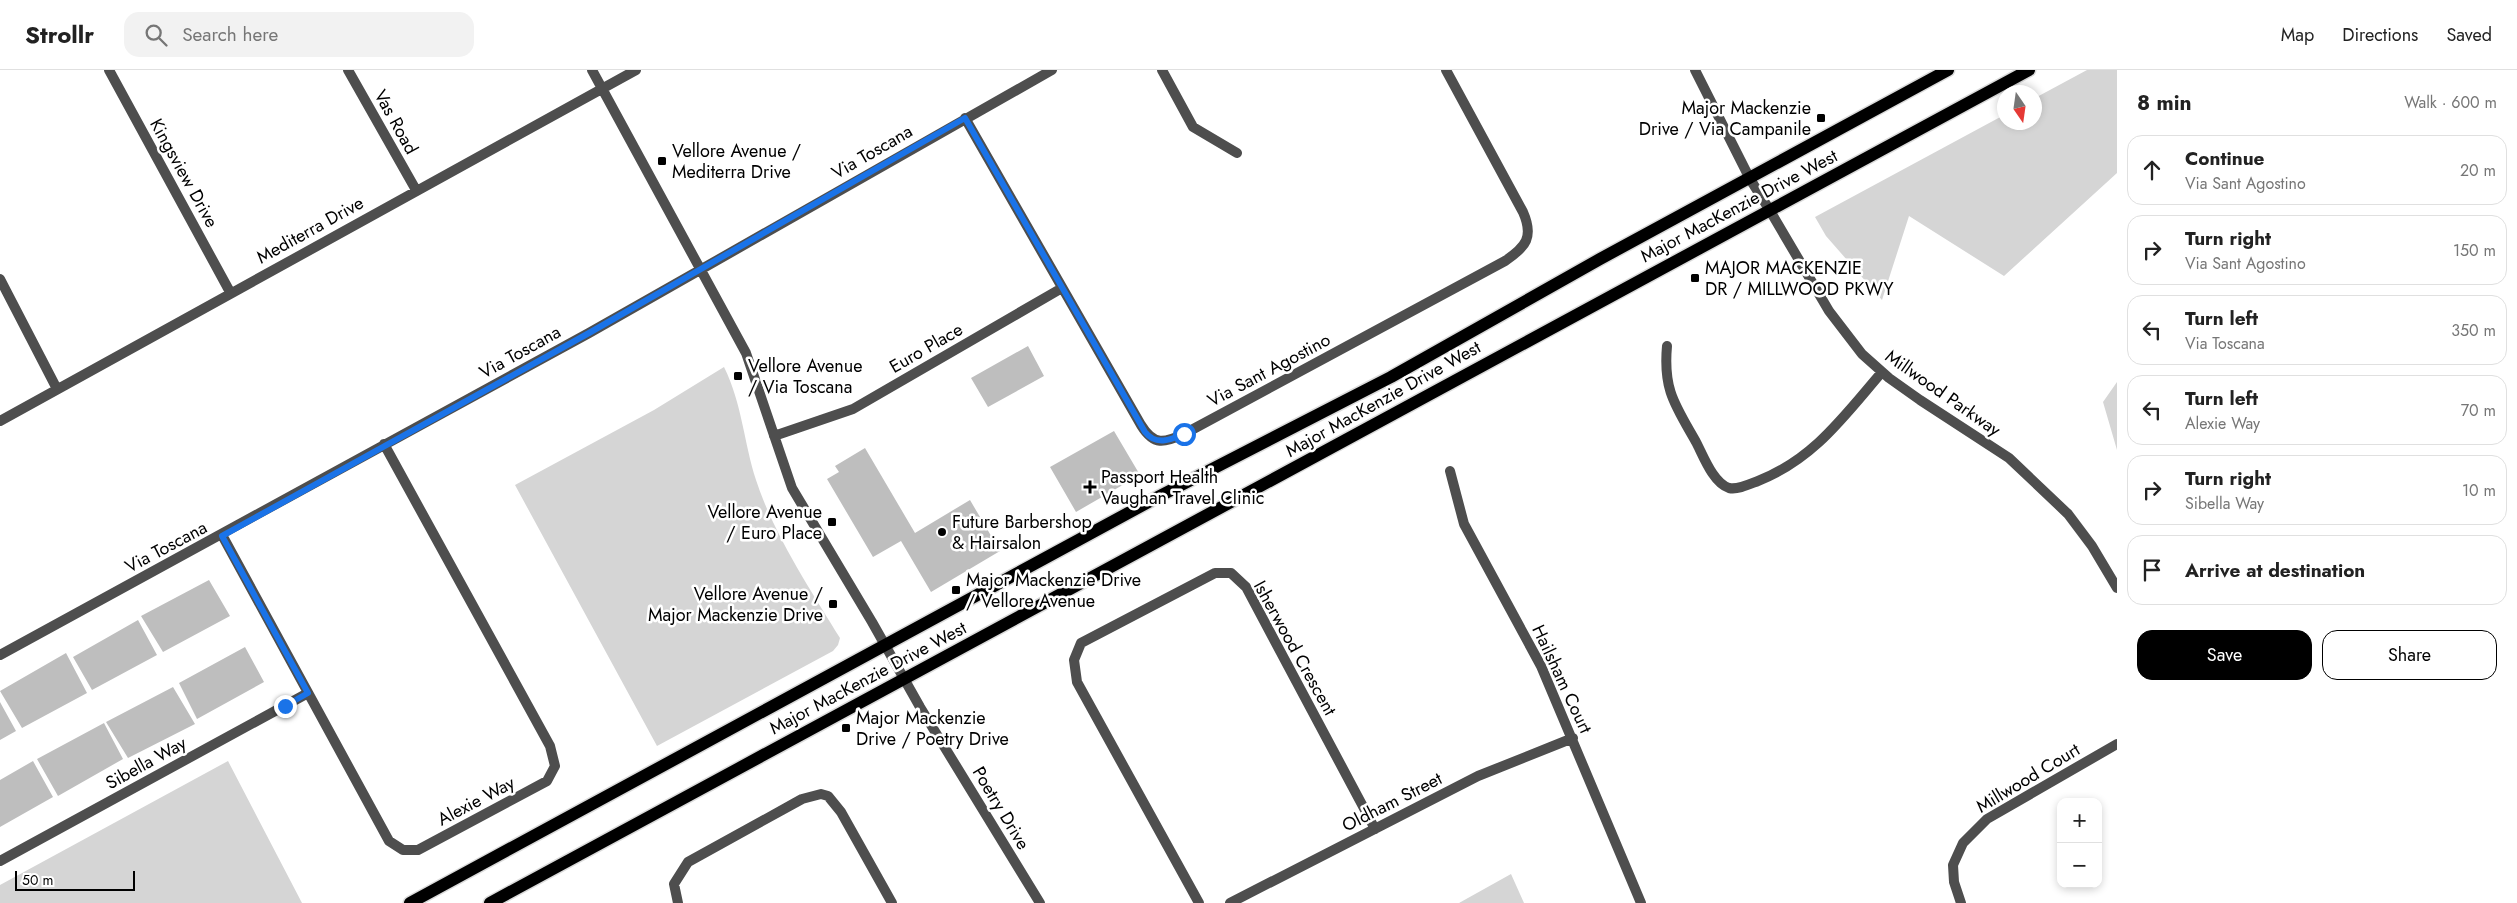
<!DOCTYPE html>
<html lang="en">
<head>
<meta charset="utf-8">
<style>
  :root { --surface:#fff; --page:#f2f2f2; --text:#222; --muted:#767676; --line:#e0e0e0; --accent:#000 }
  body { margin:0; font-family:Jost,sans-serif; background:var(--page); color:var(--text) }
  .controls { position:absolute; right:15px; bottom:15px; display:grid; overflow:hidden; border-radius:10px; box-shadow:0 2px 8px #0003 }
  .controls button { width:45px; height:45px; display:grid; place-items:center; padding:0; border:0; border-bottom:1px solid var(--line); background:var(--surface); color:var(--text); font:25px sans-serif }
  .compass { position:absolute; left:1997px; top:15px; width:45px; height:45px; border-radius:50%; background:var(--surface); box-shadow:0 2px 8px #0003; rotate:167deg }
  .scale { position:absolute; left:15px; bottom:12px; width:120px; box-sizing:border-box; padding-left:5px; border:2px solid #000; border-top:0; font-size:14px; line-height:18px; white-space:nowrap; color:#000; -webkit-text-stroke:4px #fff; paint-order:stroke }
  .stop { position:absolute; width:15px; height:15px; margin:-11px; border:4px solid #1a73e8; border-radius:50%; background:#fff }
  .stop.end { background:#1a73e8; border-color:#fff; box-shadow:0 1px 5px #0008 }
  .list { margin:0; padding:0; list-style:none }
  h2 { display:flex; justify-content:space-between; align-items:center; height:65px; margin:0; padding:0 20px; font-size:21px }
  h2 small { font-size:16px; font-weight:400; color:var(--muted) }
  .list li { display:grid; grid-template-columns:32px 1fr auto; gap:15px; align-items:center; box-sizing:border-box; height:70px; margin:0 10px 10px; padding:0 10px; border:1px solid var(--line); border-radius:15px }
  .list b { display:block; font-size:19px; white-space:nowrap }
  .list p { margin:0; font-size:16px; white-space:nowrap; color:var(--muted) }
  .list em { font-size:16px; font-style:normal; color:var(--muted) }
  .actions { display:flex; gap:10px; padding:15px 20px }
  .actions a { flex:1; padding:11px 0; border:1px solid var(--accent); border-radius:15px; text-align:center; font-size:18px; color:var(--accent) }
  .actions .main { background:var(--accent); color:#fff }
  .icon { flex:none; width:28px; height:28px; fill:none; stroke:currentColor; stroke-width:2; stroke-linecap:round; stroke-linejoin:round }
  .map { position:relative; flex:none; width:2117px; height:833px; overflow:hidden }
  header { display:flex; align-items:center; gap:30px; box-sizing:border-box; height:70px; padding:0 25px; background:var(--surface); border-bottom:1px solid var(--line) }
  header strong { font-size:24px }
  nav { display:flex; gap:28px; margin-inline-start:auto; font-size:18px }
  .search { width:350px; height:45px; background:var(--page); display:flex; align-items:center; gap:12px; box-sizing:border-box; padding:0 18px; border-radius:15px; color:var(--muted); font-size:19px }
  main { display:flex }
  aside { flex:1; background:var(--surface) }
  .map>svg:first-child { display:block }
  .green { fill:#d5d5d5 }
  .building { fill:#bebebe }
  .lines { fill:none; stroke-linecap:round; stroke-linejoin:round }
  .primary-casing { stroke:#dbdbdb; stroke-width:15 }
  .minor { stroke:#4e4e4e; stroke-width:10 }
  .tertiary { stroke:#4e4e4e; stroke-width:10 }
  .primary { stroke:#000; stroke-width:12 }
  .route { stroke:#1a73e8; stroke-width:6 }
  .poi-dot { fill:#000; stroke:#fff; stroke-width:2 }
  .labels { text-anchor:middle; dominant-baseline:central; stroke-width:5; stroke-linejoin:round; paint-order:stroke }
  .poi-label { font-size:18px; fill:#000; stroke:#fff; text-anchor:start }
  .street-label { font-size:18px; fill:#000; stroke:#fff }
</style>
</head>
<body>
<header>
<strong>Strollr</strong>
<div class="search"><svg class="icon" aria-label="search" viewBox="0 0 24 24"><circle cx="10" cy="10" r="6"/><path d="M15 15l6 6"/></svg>Search here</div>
<nav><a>Map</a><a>Directions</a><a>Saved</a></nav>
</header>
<main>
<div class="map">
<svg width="2117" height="833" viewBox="0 0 2117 833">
  <rect width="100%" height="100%" fill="#fff"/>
  <path class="green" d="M2087 0H2117V103L2004 206 1909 146 1882 230 1826 166 1815 147 2004 45V52H2034L2035 28Z
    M724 297C742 333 744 373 756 410 773 463 811 521 840 568L838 575 833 581 657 676 515 415 654 340Z
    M2117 312V380L2103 332Z
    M228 691 302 833H0V815Z
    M1511 804 1524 833H1459Z"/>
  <path class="building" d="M1028 276 1044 306 988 337 971 308Z
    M1114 361 1140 405 1076 442 1050 397Z
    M865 378 915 463 970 430 1000 481 931 522 901 471 873 487 827 409 839 402 835 396Z
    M209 510 230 546 163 582 141 546Z
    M138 550 157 585 92 620 73 587Z
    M245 577 264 612 197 649 179 613Z
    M66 583 87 623 22 658 0 621Z
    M173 617 195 654 128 688 106 652Z
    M0 632 16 661 0 670Z
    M104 653 123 689 58 726 37 689Z
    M33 691 53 727 0 757V710Z"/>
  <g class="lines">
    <defs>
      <path id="primary" d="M410 833 1154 429 1391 307 1600 189 1948 0
        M490 833 2029 0"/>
    </defs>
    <use href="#primary" class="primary-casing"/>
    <path class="minor" d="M109 0 230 222
      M348 0 416 120
      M592 0 746 283 792 418 872 552 920 637 1040 833
      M1162 0 1193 57 1237 83
      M965 48 1141 355C1154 376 1164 373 1184 364L1505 191C1526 177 1534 167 1523 142L1446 0
      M1769 139 1829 241 1862 284 1889 308 1920 330 2009 388 2068 444 2092 476 2117 518
      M0 209 57 319
      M1667 276C1663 320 1675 335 1696 372 1703 385 1713 413 1729 418 1738 420 1750 414 1758 411 1814 389 1844 346 1882 302
      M0 351 636 0
      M774 366 853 339 1062 218
      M1450 401 1464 454 1541 596 1641 833
      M222 465 389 771 403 780H418L547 711 555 696 550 676 384 374
      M0 585 589 263 1052 0
      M0 791 308 623
      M678 833 674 814 688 792 802 729 821 724 828 726 841 742 892 833
      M1199 833 1077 612 1074 590 1081 573 1215 503H1231L1246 517 1375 759
      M1230 833 1478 706 1573 668
      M1961 833 1954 812 1953 795 1963 773 1987 749 2117 674"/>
    <path class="tertiary" d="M1695 0 1750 109 1769 139"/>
    <use href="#primary" class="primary"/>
  </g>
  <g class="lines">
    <path class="route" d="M285 636 308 623 222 466 589 263 965 48 1145 362C1156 376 1170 370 1184 364"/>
  </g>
  <g class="poi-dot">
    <rect x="1816" y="43" width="10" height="10" rx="2.5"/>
    <rect x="657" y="86" width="10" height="10" rx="2.5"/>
    <rect x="1690" y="203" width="10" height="10" rx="2.5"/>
    <rect x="733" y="301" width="10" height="10" rx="2.5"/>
    <path d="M1087.5 409.5h5v5h5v5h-5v5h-5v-5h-5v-5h5z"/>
    <rect x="827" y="447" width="10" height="10" rx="2.5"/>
    <circle cx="942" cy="462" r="5"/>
    <rect x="951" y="515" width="10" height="10" rx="2.5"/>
    <rect x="828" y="529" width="10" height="10" rx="2.5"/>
    <rect x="841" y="653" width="10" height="10" rx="2.5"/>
  </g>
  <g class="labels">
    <g class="poi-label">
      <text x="1811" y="38" text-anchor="end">Major Mackenzie<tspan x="1811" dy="21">Drive / Via Campanile</tspan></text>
      <text x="672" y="81">Vellore Avenue /<tspan x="672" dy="21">Mediterra Drive</tspan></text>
      <text x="1705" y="198">MAJOR MACKENZIE<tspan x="1705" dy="21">DR / MILLWOOD PKWY</tspan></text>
      <text x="748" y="296">Vellore Avenue<tspan x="748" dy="21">/ Via Toscana</tspan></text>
      <text x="1101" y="407">Passport Health<tspan x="1101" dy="21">Vaughan Travel Clinic</tspan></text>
      <text x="822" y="442" text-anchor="end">Vellore Avenue<tspan x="822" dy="21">/ Euro Place</tspan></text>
      <text x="952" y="452">Future Barbershop<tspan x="952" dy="21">&amp; Hairsalon</tspan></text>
      <text x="966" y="510">Major Mackenzie Drive<tspan x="966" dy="21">/ Vellore Avenue</tspan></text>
      <text x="823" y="524" text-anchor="end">Vellore Avenue /<tspan x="823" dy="21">Major Mackenzie Drive</tspan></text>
      <text x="856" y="648">Major Mackenzie<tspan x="856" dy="21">Drive / Poetry Drive</tspan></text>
    </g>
    <g class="street-label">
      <text transform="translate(396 52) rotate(61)">Vas Road</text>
      <text transform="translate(872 82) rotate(-30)">Via Toscana</text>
      <text transform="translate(184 103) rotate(61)">Kingsview Drive</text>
      <text transform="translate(1739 136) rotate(-28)">Major MacKenzie Drive West</text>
      <text transform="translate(310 160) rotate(-29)">Mediterra Drive</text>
      <text transform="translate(926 278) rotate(-30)">Euro Place</text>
      <text transform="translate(520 282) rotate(-29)">Via Toscana</text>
      <text transform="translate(1269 300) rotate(-28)">Via Sant Agostino</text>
      <text transform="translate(1943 323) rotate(35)">Millwood Parkway</text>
      <text transform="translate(1383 329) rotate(-29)">Major MacKenzie Drive West</text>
      <text transform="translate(166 477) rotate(-28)">Via Toscana</text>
      <text transform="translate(1295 578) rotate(61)">Isherwood Crescent</text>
      <text transform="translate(868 608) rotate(-28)">Major MacKenzie Drive West</text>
      <text transform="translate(1562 609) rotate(65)">Hailsham Court</text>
      <text transform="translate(146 693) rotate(-29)">Sibella Way</text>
      <text transform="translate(2028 708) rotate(-31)">Millwood Court</text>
      <text transform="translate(476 731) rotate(-28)">Alexie Way</text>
      <text transform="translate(1392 732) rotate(-27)">Oldham Street</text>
      <text transform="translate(1001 738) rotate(59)">Poetry Drive</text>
    </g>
  </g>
</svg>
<div class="controls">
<button>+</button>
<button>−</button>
</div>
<svg class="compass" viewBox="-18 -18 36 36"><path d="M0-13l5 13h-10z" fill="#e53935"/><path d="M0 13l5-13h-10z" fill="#767676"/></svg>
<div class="scale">50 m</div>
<div class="stop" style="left:1184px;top:364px"></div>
<div class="stop end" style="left:285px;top:636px"></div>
</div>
<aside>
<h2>8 min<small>Walk · 600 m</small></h2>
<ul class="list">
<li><svg class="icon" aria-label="ahead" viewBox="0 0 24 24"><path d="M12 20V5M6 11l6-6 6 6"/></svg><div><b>Continue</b><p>Via Sant Agostino</p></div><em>20 m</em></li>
<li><svg class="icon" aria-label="right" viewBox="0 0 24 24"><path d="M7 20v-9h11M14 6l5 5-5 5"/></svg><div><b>Turn right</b><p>Via Sant Agostino</p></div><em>150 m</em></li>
<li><svg class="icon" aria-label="left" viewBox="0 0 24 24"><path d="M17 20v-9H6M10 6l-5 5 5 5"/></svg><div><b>Turn left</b><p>Via Toscana</p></div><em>350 m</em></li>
<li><svg class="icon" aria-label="left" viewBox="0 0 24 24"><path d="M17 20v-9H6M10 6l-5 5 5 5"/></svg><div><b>Turn left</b><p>Alexie Way</p></div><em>70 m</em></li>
<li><svg class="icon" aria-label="right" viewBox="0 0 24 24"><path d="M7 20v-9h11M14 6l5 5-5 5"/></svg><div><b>Turn right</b><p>Sibella Way</p></div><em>10 m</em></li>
<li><svg class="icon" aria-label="arrive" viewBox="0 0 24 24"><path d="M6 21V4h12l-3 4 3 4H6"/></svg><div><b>Arrive at destination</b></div></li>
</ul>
<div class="actions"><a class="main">Save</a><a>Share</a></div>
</aside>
</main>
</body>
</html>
